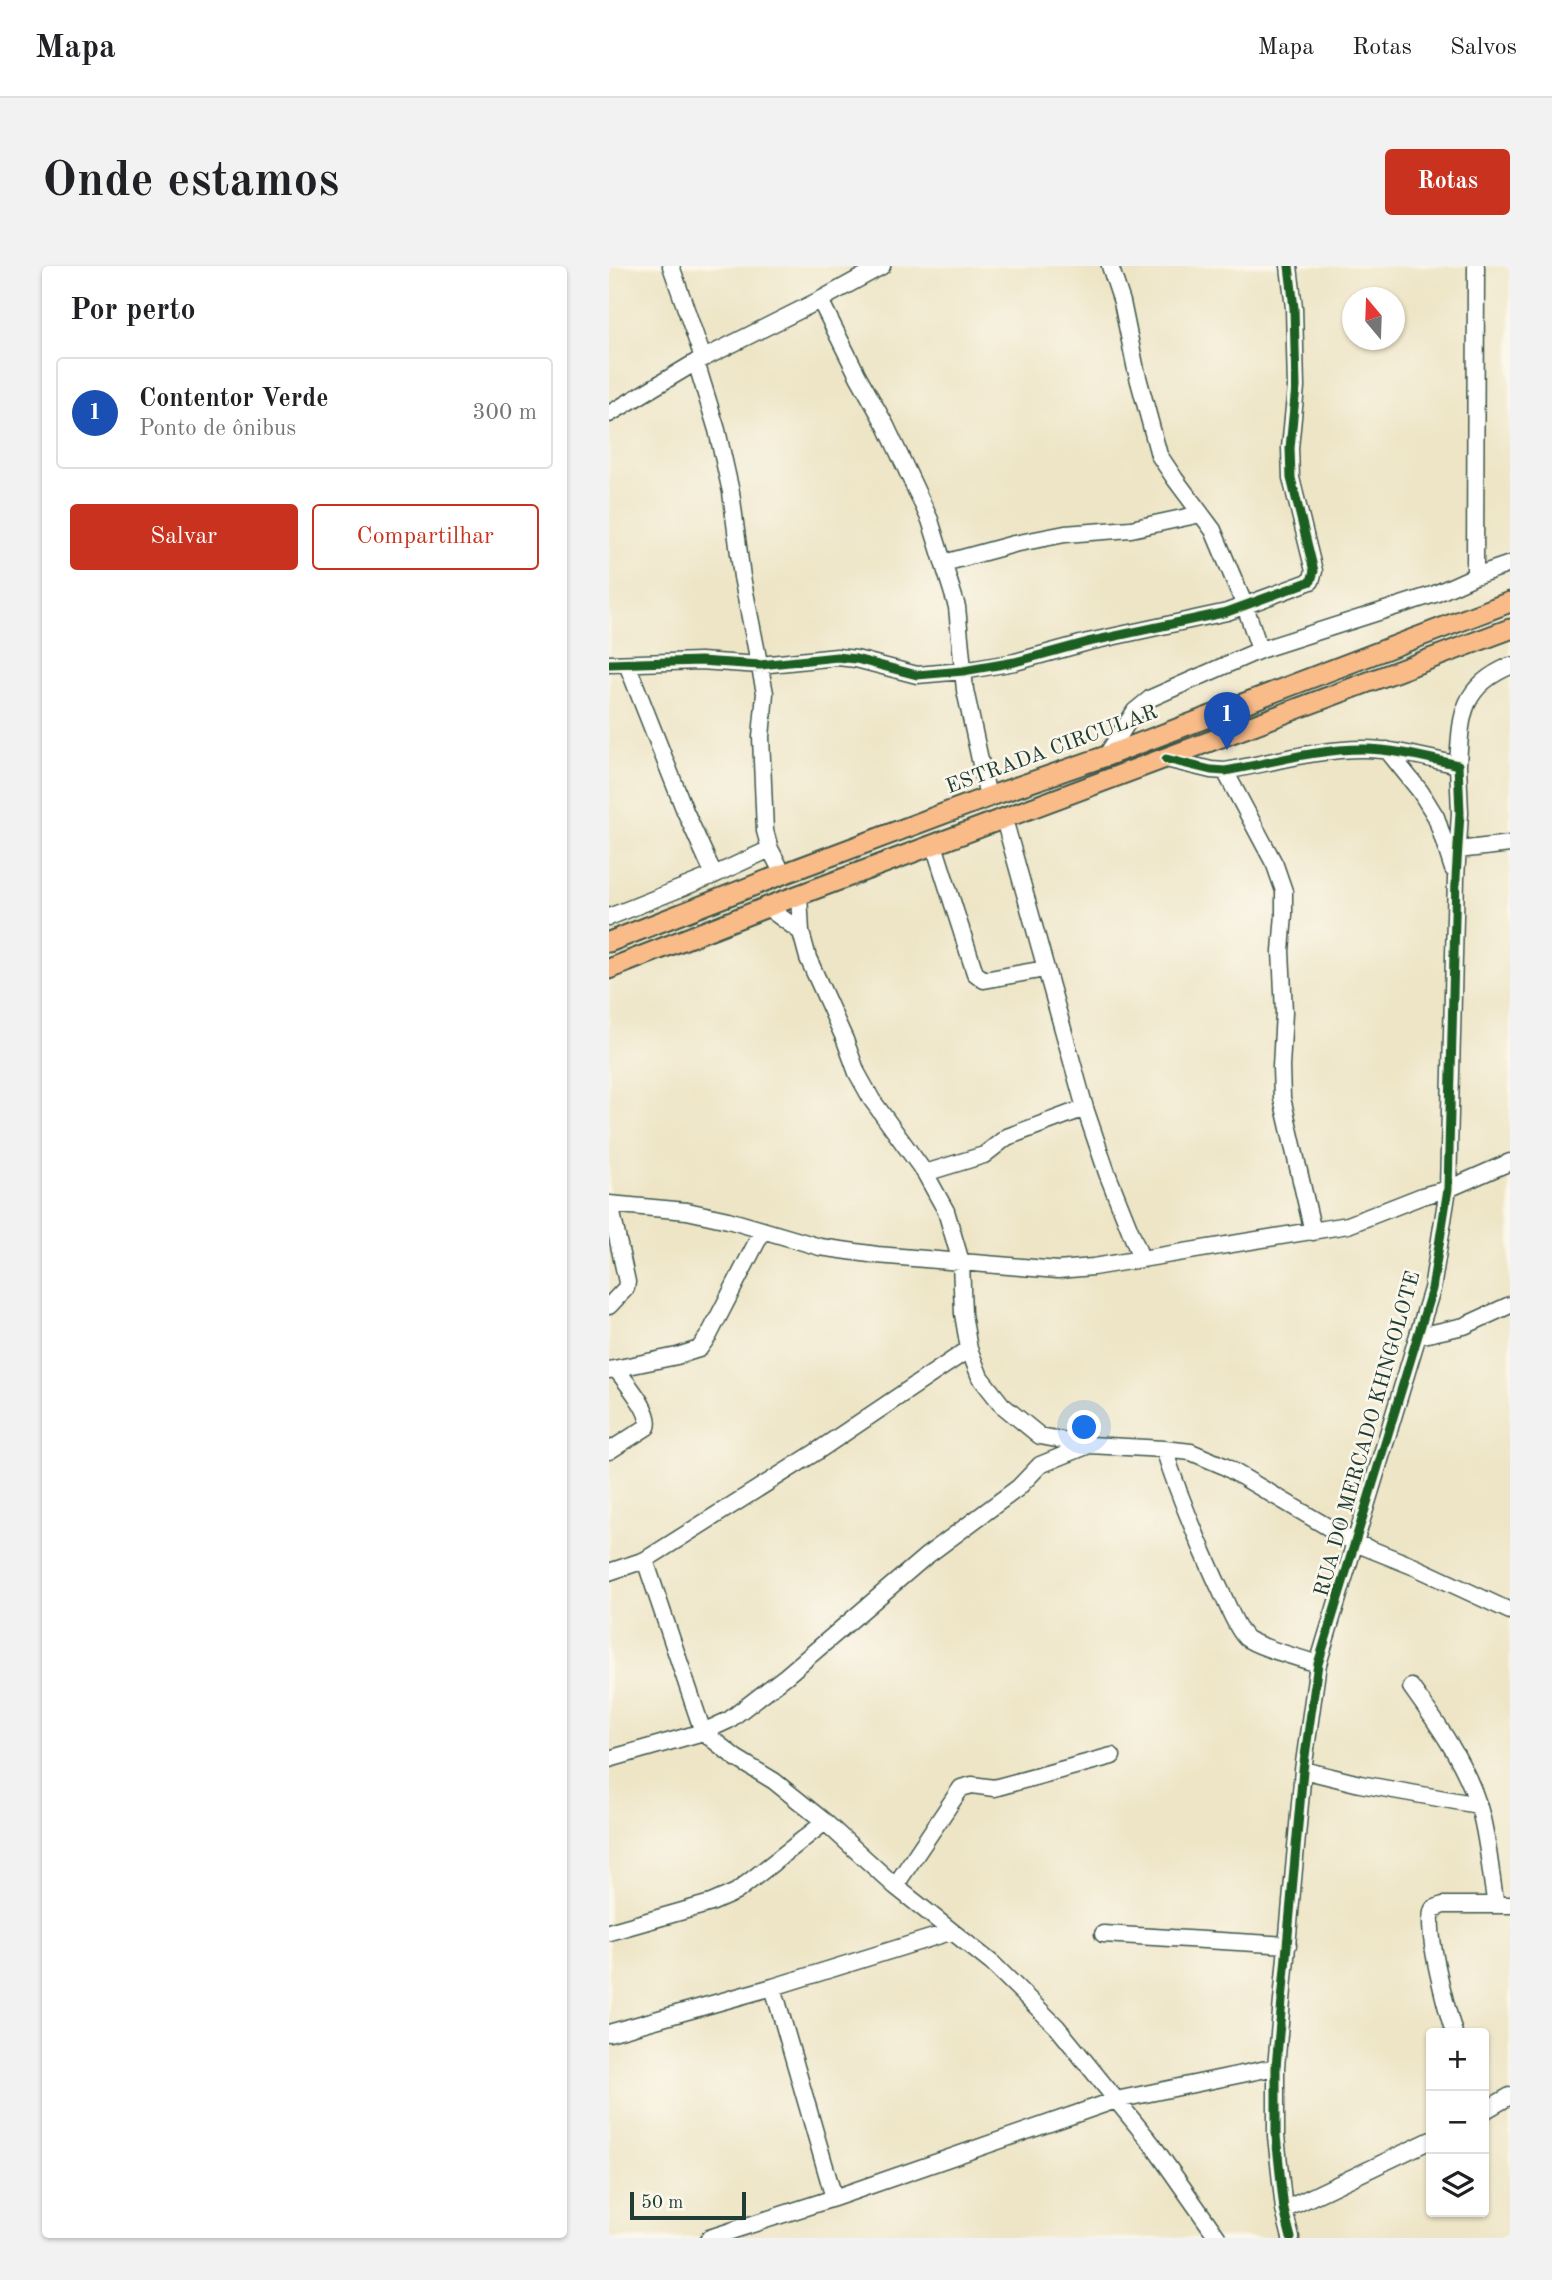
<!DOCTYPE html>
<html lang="pt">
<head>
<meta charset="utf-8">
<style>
  :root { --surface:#fff; --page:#f2f2f2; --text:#202124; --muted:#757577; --line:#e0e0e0; --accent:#c8321e }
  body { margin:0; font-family:"Old Standard TT",serif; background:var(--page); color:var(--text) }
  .controls { position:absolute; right:21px; bottom:21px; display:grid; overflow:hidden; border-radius:7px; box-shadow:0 2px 5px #0004 }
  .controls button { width:63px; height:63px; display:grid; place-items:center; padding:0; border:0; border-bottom:2px solid var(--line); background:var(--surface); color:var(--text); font:35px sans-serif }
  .compass { position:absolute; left:733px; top:21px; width:63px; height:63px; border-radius:50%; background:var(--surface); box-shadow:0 2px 5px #0004; rotate:341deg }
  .scale { position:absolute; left:21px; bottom:18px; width:116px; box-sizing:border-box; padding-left:7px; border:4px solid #1f3d34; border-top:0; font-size:19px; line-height:24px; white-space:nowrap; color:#1f3d34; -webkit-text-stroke:5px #fbf7ec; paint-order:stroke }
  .you { position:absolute; left:476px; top:1162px; width:24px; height:24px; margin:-18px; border:5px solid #fff; border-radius:50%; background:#1a73e8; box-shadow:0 0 0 10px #1a73e833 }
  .badge { display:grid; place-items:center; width:46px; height:46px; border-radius:50%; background:var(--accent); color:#fff; font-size:23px; font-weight:700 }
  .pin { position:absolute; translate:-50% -58px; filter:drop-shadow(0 2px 4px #0008) }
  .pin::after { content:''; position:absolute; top:37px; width:24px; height:21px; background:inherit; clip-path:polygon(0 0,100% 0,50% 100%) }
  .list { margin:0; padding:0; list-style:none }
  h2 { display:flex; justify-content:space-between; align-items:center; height:91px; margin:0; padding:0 28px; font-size:30px }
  h2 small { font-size:23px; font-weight:400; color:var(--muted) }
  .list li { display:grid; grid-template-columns:46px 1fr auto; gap:21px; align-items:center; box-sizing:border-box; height:112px; margin:0 14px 14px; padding:0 14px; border:2px solid var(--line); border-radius:7px }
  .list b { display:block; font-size:26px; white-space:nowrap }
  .list p { margin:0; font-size:23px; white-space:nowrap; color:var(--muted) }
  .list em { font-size:23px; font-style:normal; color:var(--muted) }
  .actions { display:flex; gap:14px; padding:21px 28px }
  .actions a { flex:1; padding:16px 0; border:2px solid var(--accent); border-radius:7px; text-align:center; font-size:24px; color:var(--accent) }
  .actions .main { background:var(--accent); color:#fff }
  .icon { flex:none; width:38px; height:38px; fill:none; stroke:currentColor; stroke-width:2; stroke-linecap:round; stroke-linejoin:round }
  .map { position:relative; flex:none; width:901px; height:1972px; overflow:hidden; border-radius:7px }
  header { display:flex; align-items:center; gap:42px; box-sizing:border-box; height:98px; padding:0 35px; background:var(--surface); border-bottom:2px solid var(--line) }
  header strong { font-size:33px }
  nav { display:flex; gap:38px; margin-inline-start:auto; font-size:24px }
  .intro { display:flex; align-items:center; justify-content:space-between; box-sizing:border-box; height:168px; padding:0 42px }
  h1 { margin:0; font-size:49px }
  .button { padding:18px 32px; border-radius:7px; background:var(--accent); color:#fff; font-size:24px; font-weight:700 }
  main { display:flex; gap:42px; padding:0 42px }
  aside { flex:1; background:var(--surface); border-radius:7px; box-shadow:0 2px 5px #0004 }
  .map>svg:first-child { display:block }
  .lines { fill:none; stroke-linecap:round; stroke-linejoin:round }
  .minor-casing { stroke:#3e564a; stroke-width:19 }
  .major-casing { stroke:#3e564a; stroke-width:23 }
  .minor { stroke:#fff; stroke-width:16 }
  .major { stroke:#f9bc89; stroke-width:19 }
  .cycleway-casing { stroke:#fbf7ec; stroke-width:13 }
  .cycleway { stroke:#1b5e20; stroke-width:9 }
  .labels { text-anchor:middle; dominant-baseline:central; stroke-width:5; stroke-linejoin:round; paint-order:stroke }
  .street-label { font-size:21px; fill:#1f3d34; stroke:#fbf7ec }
</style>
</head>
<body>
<header>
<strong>Mapa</strong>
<nav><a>Mapa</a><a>Rotas</a><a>Salvos</a></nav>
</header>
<div class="intro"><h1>Onde estamos</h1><a class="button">Rotas</a></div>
<main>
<aside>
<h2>Por perto<small></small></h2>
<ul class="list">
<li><span class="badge" style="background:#1a4fb4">1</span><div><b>Contentor Verde</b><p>Ponto de ônibus</p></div><em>300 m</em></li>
</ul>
<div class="actions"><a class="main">Salvar</a><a>Compartilhar</a></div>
</aside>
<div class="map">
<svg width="901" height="1972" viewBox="0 0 901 1972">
  <rect width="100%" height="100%" fill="#fbf7ec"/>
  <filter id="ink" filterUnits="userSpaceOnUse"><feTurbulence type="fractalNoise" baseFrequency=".0143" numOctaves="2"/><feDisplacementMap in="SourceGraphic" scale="14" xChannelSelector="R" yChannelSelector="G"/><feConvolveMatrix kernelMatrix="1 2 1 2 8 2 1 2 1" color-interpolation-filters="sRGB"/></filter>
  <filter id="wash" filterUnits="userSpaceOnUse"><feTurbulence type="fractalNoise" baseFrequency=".00686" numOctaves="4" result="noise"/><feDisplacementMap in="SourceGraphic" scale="28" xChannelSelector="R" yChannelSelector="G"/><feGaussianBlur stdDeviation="1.57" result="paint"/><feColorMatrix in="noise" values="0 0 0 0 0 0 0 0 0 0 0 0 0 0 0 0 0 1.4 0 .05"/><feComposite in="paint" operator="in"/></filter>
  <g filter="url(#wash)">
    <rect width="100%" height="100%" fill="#eee5c6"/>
  </g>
  <g filter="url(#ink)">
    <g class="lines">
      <defs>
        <path id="minor" d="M62 0 94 92
          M501 0 513 36 527 104 550 189 566 213 604 264 636 340 651 384
          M211 34 249 110 277 160 321 254 348 341 356 424 379 531
          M87 96 108 164 122 226 133 311 156 427 152 471 156 565 161 583 174 608
          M0 148 87 96 211 34 273 0
          M335 297 405 278 456 268 522 263 592 248
          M866 310 867 0
          M0 398 91 395 151 399 228 391 247 393 308 409 354 405 406 396 479 376 618 346 702 315 705 305 682 212 681 182 687 121 685 42 680 0
          M18 398 76 545 105 609
          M778 484 811 525 827 551 844 603
          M497 490 526 445 542 432 651 384 826 328 866 310 901 298
          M557 493 602 504 616 505C661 497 708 483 754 483 785 483 818 492 849 499L851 547 847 612 839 923 823 1023 709 1398 694 1504 667 1801V1870L675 1944 682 1972
          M849 499C852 451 851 421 901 400
          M616 505 666 599 675 625V648L672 685 675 746 672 801 673 832 704 966
          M395 553 476 842 498 907 532 992
          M325 579 366 707 375 714 436 703
          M849 584 901 578
          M190 629 192 666 199 692 236 774 248 807 263 834 316 907 337 945 352 996 354 1048 360 1083 371 1111 393 1139 431 1170 480 1179 555 1183C571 1234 593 1285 616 1334 621 1345 628 1363 637 1372 650 1382 692 1392 709 1398
          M158 641 192 666
          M0 651 105 609 161 583
          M316 907 375 889 398 871 476 842
          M0 938 78 945 119 954 211 981 268 989 449 1004 484 1001 739 959 813 930 839 923 901 896
          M0 1040 17 1022 18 1016 1 938
          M810 1070 855 1060 901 1039
          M0 1104 68 1090 90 1083 100 1069 154 964
          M555 1183 582 1186 615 1200 746 1277 806 1301 901 1345
          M0 1185 38 1161C44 1147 16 1115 7 1103
          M36 1294 94 1466 127 1492 165 1515 216 1556 286 1620 384 1698 448 1761 543 1878 609 1972
          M0 1306 36 1294 207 1186 360 1083
          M802 1421C828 1457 855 1495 869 1538 879 1568 881 1607 887 1639
          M0 1493 94 1466 120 1454 177 1410 316 1291 409 1222 431 1199 480 1179
          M694 1504 751 1518 869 1539
          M286 1620 352 1522 363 1519 385 1522 503 1490
          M0 1666 102 1637 127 1626 216 1556
          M494 1668 679 1679
          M164 1721 225 1932
          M0 1767 164 1721 341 1666
          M845 1767C838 1744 815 1662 824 1643L834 1639H901
          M875 1845 901 1830
          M675 1944 822 1874
          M100 1972 225 1932 507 1834 667 1801"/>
        <path id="major" d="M0 676 174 608 379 531 497 490 901 336
          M0 703 158 641 901 363"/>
      </defs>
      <use href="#minor" class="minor-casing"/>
      <use href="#major" class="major-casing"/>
      <use href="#minor" class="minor"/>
      <use href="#major" class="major"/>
      <defs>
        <path id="cycleway" d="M0 398 91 395 151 399 228 391 247 393 308 409 354 405 406 396 479 376 618 346 702 315 705 305 682 212 681 182 687 121 685 42 680 0
          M557 493 602 504 616 505C661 497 708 483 754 483 785 483 818 492 849 499L851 547 847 612 839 923 823 1023 709 1398 694 1504 667 1801V1870L675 1944 682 1972"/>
      </defs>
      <use href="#cycleway" class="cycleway-casing"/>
      <use href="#cycleway" class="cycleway"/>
    </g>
  </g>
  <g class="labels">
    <g class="street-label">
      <text transform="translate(443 484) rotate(-20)">ESTRADA CIRCULAR</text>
      <text transform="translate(759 1168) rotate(-74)">RUA DO MERCADO KHNGOLOTE</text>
    </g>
  </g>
</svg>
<div class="controls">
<button>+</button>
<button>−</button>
<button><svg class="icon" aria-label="layers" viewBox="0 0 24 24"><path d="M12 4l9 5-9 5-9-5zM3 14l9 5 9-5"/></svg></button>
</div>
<svg class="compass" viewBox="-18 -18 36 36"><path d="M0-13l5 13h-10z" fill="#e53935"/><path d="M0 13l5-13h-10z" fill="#757577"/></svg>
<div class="scale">50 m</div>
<div class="you"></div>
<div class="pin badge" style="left:618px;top:484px;background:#1a4fb4">1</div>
</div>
</main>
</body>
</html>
